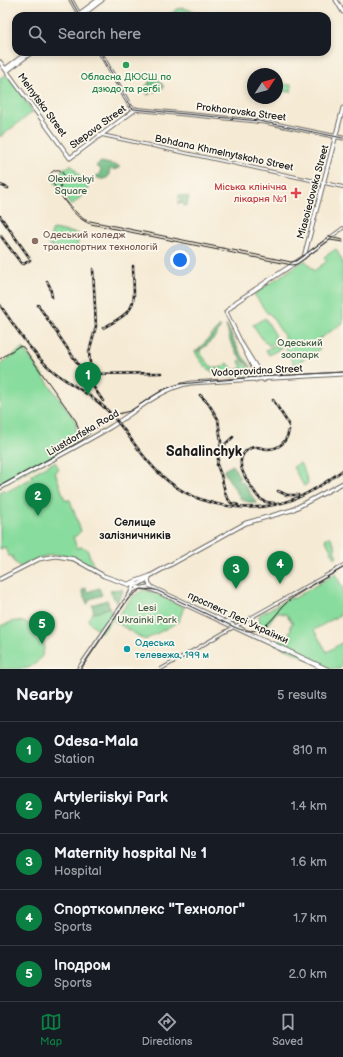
<!DOCTYPE html>
<html lang="en">
<head>
<meta charset="utf-8">
<style>
  :root { --surface:#171b24; --page:#242831; --text:#f1f3f6; --muted:#9ea1a6; --line:#363941; --accent:#0b8043 }
  body { margin:0; font-family:"Balsamiq Sans",sans-serif; background:var(--page); color:var(--text) }
  .compass { position:absolute; left:247px; top:68px; width:36px; height:36px; border-radius:50%; background:var(--surface); box-shadow:0 2px 6px #0003; rotate:54deg }
  .you { position:absolute; left:180px; top:260px; width:14px; height:14px; margin:-10px; border:3px solid #fff; border-radius:50%; background:#1a73e8; box-shadow:0 0 0 6px #1a73e833 }
  .badge { display:grid; place-items:center; width:26px; height:26px; border-radius:50%; background:var(--accent); color:#fff; font-size:13px; font-weight:700 }
  .pin { position:absolute; translate:-50% -33px; filter:drop-shadow(0 1px 2px #0008) }
  .pin::after { content:''; position:absolute; top:21px; width:14px; height:12px; background:inherit; clip-path:polygon(0 0,100% 0,50% 100%) }
  .list { margin:0; padding:0; list-style:none }
  h2 { display:flex; justify-content:space-between; align-items:center; height:52px; margin:0; padding:0 16px; font-size:17px }
  h2 small { font-size:13px; font-weight:400; color:var(--muted) }
  .list li { display:grid; grid-template-columns:26px 1fr auto; gap:12px; align-items:center; box-sizing:border-box; height:56px; padding:0 16px; border-top:1px solid var(--line) }
  .list b { display:block; font-size:15px; white-space:nowrap }
  .list p { margin:0; font-size:13px; white-space:nowrap; color:var(--muted) }
  .list em { font-size:13px; font-style:normal; color:var(--muted) }
  .icon { flex:none; width:22px; height:22px; fill:none; stroke:currentColor; stroke-width:2; stroke-linecap:round; stroke-linejoin:round }
  .map { position:relative; flex:none; width:343px; height:669px; overflow:hidden }
  .search { position:absolute; background:var(--surface); box-shadow:0 2px 6px #0003; left:12px; right:12px; top:12px; height:44px; display:flex; align-items:center; gap:10px; box-sizing:border-box; padding:0 14px; border-radius:12px; color:var(--muted); font-size:15px }
  .sheet { height:332px; background:var(--surface) }
  nav { display:flex; justify-content:space-around; align-items:center; box-sizing:border-box; height:56px; border-top:1px solid var(--line); background:var(--surface); font-size:11px; color:var(--muted) }
  nav a { display:grid; justify-items:center; gap:2px }
  nav .on { color:var(--accent) }
  .map>svg:first-child { display:block }
  .green { fill:#88dc9d; stroke:#527c5c }
  .forest { fill:#6ebc84; stroke:#456c50 }
  .lines { fill:none; stroke-linecap:round; stroke-linejoin:round }
  .secondary-casing { stroke:#68645c; stroke-width:4 }
  .primary-casing { stroke:#68645c; stroke-width:5 }
  .secondary { stroke:#fff; stroke-width:2 }
  .primary { stroke:#fff; stroke-width:3 }
  .tram { stroke:#1c1c1c; stroke-width:1 }
  .rail-casing { stroke:#1c1c1c; stroke-width:2.5 }
  .rail { stroke:#fbf7ec; stroke-width:1; stroke-dasharray:3; stroke-linecap:butt }
  .leisure-dot { fill:#2e9e5b; stroke:#fbf7ec; stroke-width:1.5 }
  .health-dot { fill:#e0444e; stroke:#fbf7ec; stroke-width:1.5 }
  .education-dot { fill:#8d6e63; stroke:#fbf7ec; stroke-width:1.5 }
  .culture-dot { fill:#0f9aa8; stroke:#fbf7ec; stroke-width:1.5 }
  .labels { text-anchor:middle; dominant-baseline:central; stroke-width:3.5; stroke-linejoin:round; paint-order:stroke }
  .leisure-label { font-size:10px; fill:#27864d; stroke:#fbf7ec }
  .street-label { font-size:10px; fill:#1c1c1c; stroke:#fbf7ec }
  .park-label { font-size:10px; fill:#425f49; stroke:#fbf7ec }
  .health-label { font-size:10px; fill:#be3a42; stroke:#fbf7ec; text-anchor:end }
  .education-label { font-size:10px; fill:#785e54; stroke:#fbf7ec; text-anchor:start }
  .culture-label { font-size:10px; fill:#0d838f; stroke:#fbf7ec; text-anchor:start }
  .neighbourhood-label { font-size:11px; font-weight:bold; fill:#1c1c1c; stroke:#fbf7ec }
  .district-label { font-size:14px; font-weight:bold; fill:#1c1c1c; stroke:#fbf7ec }
</style>
</head>
<body>
<div class="map">
<svg width="343" height="669" viewBox="0 0 343 669">
  <rect width="100%" height="100%" fill="#fbf7ec"/>
  <filter id="ink" filterUnits="userSpaceOnUse"><feTurbulence type="fractalNoise" baseFrequency=".025" numOctaves="2"/><feDisplacementMap in="SourceGraphic" scale="8" xChannelSelector="R" yChannelSelector="G"/><feConvolveMatrix kernelMatrix="1 2 1 2 8 2 1 2 1" color-interpolation-filters="sRGB"/></filter>
  <filter id="wash" filterUnits="userSpaceOnUse"><feTurbulence type="fractalNoise" baseFrequency=".012" numOctaves="4" result="noise"/><feDisplacementMap in="SourceGraphic" scale="16" xChannelSelector="R" yChannelSelector="G"/><feGaussianBlur stdDeviation="0.9" result="paint"/><feColorMatrix in="noise" values="0 0 0 0 0 0 0 0 0 0 0 0 0 0 0 0 0 1.4 0 .05"/><feComposite in="paint" operator="in"/></filter>
  <g filter="url(#wash)">
    <rect width="100%" height="100%" fill="#f5ead4"/>
    <path class="green" d="M183 8 193 11 197 16H168L177 9Z
      M5 75 9 76 33 112 0 137V78Z
      M282 84 292 85 291 92 281 91Z
      M71 164 89 189 71 206 52 178 66 167 67 168Z
      M53 229 79 234 77 248 73 251 49 246 48 244Z
      M336 249 343 262V323L316 341 320 349 294 365 287 351 284 336 270 314 267 313 254 294 305 260 314 271 327 261 324 257Z
      M265 318 276 336 274 337 276 341 269 346 266 342 265 343 253 325Z
      M280 342 283 347 269 355 266 350Z
      M23 348 76 422V441L60 450 70 447V448L24 473 23 472 30 468 28 466 24 468 25 470 18 474 22 473V474L0 486V365Z
      M200 350V353C209 364 214 375 228 363L234 370 242 368 239 361 240 360C244 364 252 371 253 374 244 375 232 378 223 376 211 374 200 363 195 351Z
      M54 462 56 463 59 470 55 472 65 500H70L81 531 76 536 73 537 77 548 81 547 87 549 94 567 93 568C75 560 61 549 40 558 33 561 27 565 20 567L14 562 12 556H8L5 547 0 549V492L3 490 8 491 32 478V474Z
      M300 463 304 470 308 483 304 486 293 467Z
      M330 536 336 548 334 550 337 556 335 558 325 539Z
      M335 574 343 588V613L314 630 327 652 343 642V663L340 669H330L275 644 281 639 286 640 290 636 289 633 291 629 290 625 293 624 287 615 277 612 267 625 260 629 259 615 292 597 293 599Z
      M143 590 153 592 184 607C182 611 181 617 178 622 177 623 150 637 145 640L114 621 133 596Z
      M107 600 111 612 115 615 102 633 89 622 88 619 94 611 92 605Z
      M15 621C43 621 57 655 28 668 21 669 8 669 0 669V626Z"/>
    <path class="forest" d="M151 74 155 75 164 87 154 92 152 89 151 93 148 95 144 89 150 81 147 78Z
      M101 162 119 166V168L113 170 111 168 109 173V176C104 181 99 179 95 176L99 175 101 169 96 166Z
      M179 195 189 197 187 205 184 206 183 203 178 204V202H181V201L179 199Z
      M227 325C232 336 236 347 243 357 247 362 249 362 252 369 245 364 235 352 231 343 229 338 229 332 226 327Z
      M220 326 221 327 217 333 218 334C211 340 205 349 197 351Z
      M233 465 240 478 238 479 239 481 243 482 257 504C251 501 246 503 241 499L224 472V470Z
      M86 588 87 592 99 588 102 595 88 600 89 603 87 604 82 590Z
      M122 589 123 592 116 603 110 590Z
      M107 600 109 607 104 610 103 608 102 611 94 613 92 605Z"/>
  </g>
  <g filter="url(#ink)">
    <g class="lines">
      <defs>
        <path id="secondary" d="M102 135 343 187
          M304 257 343 228
          M133 586 148 589 157 592 323 669
          M226 621 245 620
          M236 626 343 566
          M78 669 131 592 136 589 150 586 328 669
          M161 669 232 628"/>
        <path id="primary" d="M71 0 79 14
          M336 0 343 12
          M76 16 98 0
          M81 16 102 0
          M100 52 130 106 133 109 265 122 343 138
          M0 62 70 158 136 109
          M5 69 28 52
          M7 71 32 52
          M243 346 264 380
          M256 380 257 375 226 312 236 302 304 257 343 108
          M0 488C36 468 73 449 109 428 135 412 160 388 191 383L343 374
          M149 578 148 582 151 586
          M0 579 39 559 56 556 74 559 104 576 130 585 139 584 148 579
          M128 584 150 576 246 523 292 510 343 483
          M131 592 134 584"/>
      </defs>
      <use href="#secondary" class="secondary-casing"/>
      <use href="#primary" class="primary-casing"/>
      <use href="#secondary" class="secondary"/>
      <use href="#primary" class="primary"/>
      <path class="tram" d="M71 0 80 16
        M100 52 130 106 133 109 259 121 343 138
        M343 240 329 237 296 261 291 262 85 220C79 216 61 198 60 190 59 186 63 182 65 178L64 175 60 170C55 169 51 172 49 176L50 179C61 194 72 218 91 224L292 265 297 264 330 240 343 242
        M0 359 19 346 23 347 76 421 79 431 85 434 88 433 118 414 130 411 164 389 180 384 257 377 343 372
        M0 486 81 441 91 432
        M81 669 128 599 141 589 156 590 234 627C243 631 251 633 261 628 274 622 280 606 292 598 308 587 326 578 343 568"/>
      <defs>
        <path id="rail" d="M0 185 8 188
          M0 216 29 257
          M0 235 21 263 24 264 30 260
          M47 281 50 287 52 297
          M0 305C16 328 31 353 53 371 69 384 89 393 105 408 126 428 139 455 161 475 196 508 252 516 297 498 314 491 328 481 343 470
          M38 305 103 401
          M103 328C140 308 134 306 133 266
          M90 374 162 373
          M92 384 89 352 96 326 93 269
          M200 395 208 403 218 419 221 442 217 465 221 475 226 496 231 503 238 505
          M273 400 286 420 289 426
          M220 449 233 437
          M278 491 287 495H298
          M274 503C264 503 258 499 254 491 247 480 234 464 245 452 248 449 252 447 256 447 260 447 264 449 268 449 280 449 287 441 289 430"/>
      </defs>
      <use href="#rail" class="rail-casing"/>
      <use href="#rail" class="rail"/>
    </g>
  </g>
  <circle class="leisure-dot" cx="126" cy="65" r="4"/>
  <path class="health-dot" d="M294 187h4v4h4v4h-4v4h-4v-4h-4v-4h4z"/>
  <circle class="education-dot" cx="35" cy="241" r="4"/>
  <circle class="culture-dot" cx="127" cy="649" r="4"/>
  <g class="labels">
    <g class="leisure-label">
      <text x="126" y="77">Обласна ДЮСШ по<tspan x="126" dy="12">дзюдо та регбі</tspan></text>
    </g>
    <g class="street-label">
      <text transform="translate(42 105) rotate(54)">Melnytska Street</text>
      <text transform="translate(241 112) rotate(7)">Prokhorovska Street</text>
      <text transform="translate(98 127) rotate(-36)">Stepova Street</text>
      <text transform="translate(224 153) rotate(12)">Bohdana Khmelnytskoho Street</text>
      <text transform="translate(313 192) rotate(-75)">Miasoiedovska Street</text>
      <text transform="translate(257 371) rotate(-3)">Vodoprovidna Street</text>
      <text transform="translate(83 433) rotate(-30)">Liustdorfska Road</text>
      <text transform="translate(238 618) rotate(25)">проспект Лесі Українки</text>
    </g>
    <g class="park-label">
      <text x="71" y="179">Olexiivskyi<tspan x="71" dy="12">Square</tspan></text>
      <text x="300" y="343">Одеський<tspan x="300" dy="12">зоопарк</tspan></text>
      <text x="147" y="608">Lesi<tspan x="147" dy="12">Ukrainki Park</tspan></text>
    </g>
    <g class="health-label">
      <text x="287" y="187">Міська клінічна<tspan x="287" dy="12">лікарня №1</tspan></text>
    </g>
    <g class="education-label">
      <text x="43" y="235">Одеський коледж<tspan x="43" dy="12">транспортних технологій</tspan></text>
    </g>
    <g class="culture-label">
      <text x="135" y="643">Одеська<tspan x="135" dy="12">телевежа, 199 м</tspan></text>
    </g>
    <g class="neighbourhood-label">
      <text x="135" y="522">Селище<tspan x="135" dy="13">залізничників</tspan></text>
    </g>
    <g class="district-label">
      <text x="204" y="451">Sahalinchyk</text>
    </g>
  </g>
</svg>
<svg class="compass" viewBox="-18 -18 36 36"><path d="M0-13l5 13h-10z" fill="#e53935"/><path d="M0 13l5-13h-10z" fill="#9ea1a6"/></svg>
<div class="you"></div>
<div class="pin badge" style="left:88px;top:395px">1</div>
<div class="pin badge" style="left:38px;top:516px">2</div>
<div class="pin badge" style="left:236px;top:589px">3</div>
<div class="pin badge" style="left:280px;top:584px">4</div>
<div class="pin badge" style="left:42px;top:644px">5</div>
<div class="search"><svg class="icon" aria-label="search" viewBox="0 0 24 24"><circle cx="10" cy="10" r="6"/><path d="M15 15l6 6"/></svg>Search here</div>
</div>
<section class="sheet">
<h2>Nearby<small>5 results</small></h2>
<ul class="list">
<li><span class="badge">1</span><div><b>Odesa-Mala</b><p>Station</p></div><em>810 m</em></li>
<li><span class="badge">2</span><div><b>Artyleriiskyi Park</b><p>Park</p></div><em>1.4 km</em></li>
<li><span class="badge">3</span><div><b>Maternity hospital № 1</b><p>Hospital</p></div><em>1.6 km</em></li>
<li><span class="badge">4</span><div><b>Спорткомплекс &quot;Технолог&quot;</b><p>Sports</p></div><em>1.7 km</em></li>
<li><span class="badge">5</span><div><b>Іподром</b><p>Sports</p></div><em>2.0 km</em></li>
</ul>
</section>
<nav>
<a class="on"><svg class="icon" aria-label="map" viewBox="0 0 24 24"><path d="M3 6l6-2 6 2 6-2v14l-6 2-6-2-6 2zM9 4v14M15 6v14"/></svg>Map</a>
<a><svg class="icon" aria-label="directions" viewBox="0 0 24 24"><path d="M12 3l9 9-9 9-9-9zM9 14v-3h6M13 9l2 2-2 2"/></svg>Directions</a>
<a><svg class="icon" aria-label="saved" viewBox="0 0 24 24"><path d="M7 4h10v16l-5-4-5 4z"/></svg>Saved</a>
</nav>
</body>
</html>
